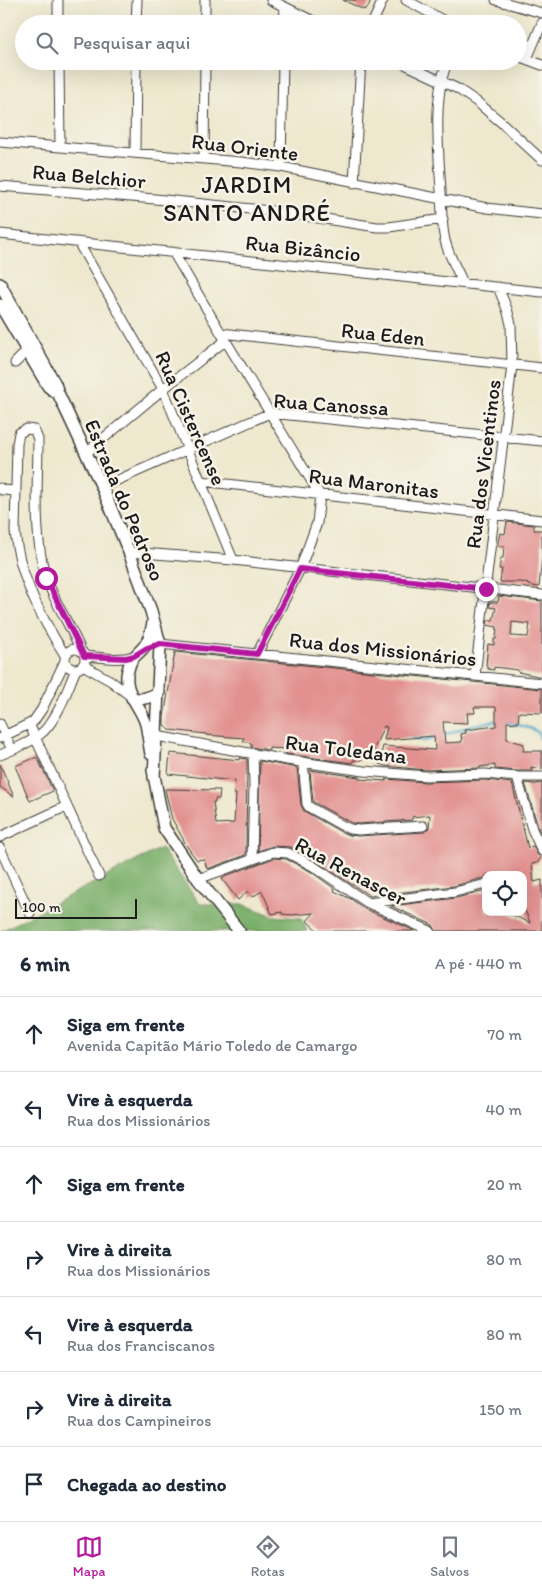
<!DOCTYPE html>
<html lang="pt">
<head>
<meta charset="utf-8">
<style>
  :root { --surface:#fff; --page:#f2f2f3; --text:#1f2937; --muted:#747a83; --line:#e0e1e3; --accent:#b5179e }
  body { margin:0; font-family:Itim,sans-serif; background:var(--page); color:var(--text) }
  .controls { position:absolute; right:15px; bottom:15px; display:grid; overflow:hidden; border-radius:10px; box-shadow:0 5px 20px #0002 }
  .controls button { width:45px; height:45px; display:grid; place-items:center; padding:0; border:0; border-bottom:1px solid var(--line); background:var(--surface); color:var(--text); font:25px sans-serif }
  .scale { position:absolute; left:15px; bottom:12px; width:122px; box-sizing:border-box; padding-left:5px; border:2px solid #1c1c1c; border-top:0; font-size:14px; line-height:18px; white-space:nowrap; color:#1c1c1c; -webkit-text-stroke:4px #f7f3e8; paint-order:stroke }
  .stop { position:absolute; width:15px; height:15px; margin:-11px; border:4px solid #b5179e; border-radius:50%; background:#fff }
  .stop.end { background:#b5179e; border-color:#fff; box-shadow:0 1px 5px #0008 }
  .list { margin:0; padding:0; list-style:none }
  h2 { display:flex; justify-content:space-between; align-items:center; height:65px; margin:0; padding:0 20px; font-size:21px }
  h2 small { font-size:16px; font-weight:400; color:var(--muted) }
  .list li { display:grid; grid-template-columns:32px 1fr auto; gap:15px; align-items:center; box-sizing:border-box; height:75px; padding:0 20px; border-top:1px solid var(--line) }
  .list b { display:block; font-size:19px; white-space:nowrap }
  .list p { margin:0; font-size:16px; white-space:nowrap; color:var(--muted) }
  .list em { font-size:16px; font-style:normal; color:var(--muted) }
  .icon { flex:none; width:28px; height:28px; fill:none; stroke:currentColor; stroke-width:2; stroke-linecap:round; stroke-linejoin:round }
  .map { position:relative; flex:none; width:542px; height:931px; overflow:hidden }
  .search { position:absolute; background:var(--surface); box-shadow:0 5px 20px #0002; left:15px; right:15px; top:15px; height:55px; display:flex; align-items:center; gap:12px; box-sizing:border-box; padding:0 18px; border-radius:28px; color:var(--muted); font-size:19px }
  .sheet { height:590px; background:var(--surface) }
  nav { display:flex; justify-content:space-around; align-items:center; box-sizing:border-box; height:70px; border-top:1px solid var(--line); background:var(--surface); font-size:14px; color:var(--muted) }
  nav a { display:grid; justify-items:center; gap:2px }
  nav .on { color:var(--accent) }
  .map>svg:first-child { display:block }
  .forest { fill:#7aaf6b; stroke:#4b6644 }
  .lines { fill:none; stroke-linecap:round; stroke-linejoin:round }
  .stream { stroke:#4aaac9; stroke-width:2.5 }
  .building { fill:#e29190; fill-rule:evenodd }
  .minor-casing { stroke:#3c3b37; stroke-width:11 }
  .major-casing { stroke:#3c3b37; stroke-width:14 }
  .minor { stroke:#fff; stroke-width:9 }
  .major { stroke:#fff; stroke-width:11 }
  .route { stroke:#b5179e; stroke-width:6 }
  .labels { text-anchor:middle; dominant-baseline:central; stroke-width:5; stroke-linejoin:round; paint-order:stroke }
  .street-label { font-size:21px; fill:#1c1c1c; stroke:#f7f3e8 }
  .quarter-label { font-size:24px; letter-spacing:1px; fill:#1c1c1c; stroke:#f7f3e8 }
</style>
</head>
<body>
<div class="map">
<svg width="542" height="931" viewBox="0 0 542 931">
  <rect width="100%" height="100%" fill="#f7f3e8"/>
  <filter id="ink" filterUnits="userSpaceOnUse"><feTurbulence type="fractalNoise" baseFrequency=".02" numOctaves="2"/><feDisplacementMap in="SourceGraphic" scale="10" xChannelSelector="R" yChannelSelector="G"/><feConvolveMatrix kernelMatrix="1 2 1 2 8 2 1 2 1" color-interpolation-filters="sRGB"/></filter>
  <filter id="wash" filterUnits="userSpaceOnUse"><feTurbulence type="fractalNoise" baseFrequency=".0096" numOctaves="4" result="noise"/><feDisplacementMap in="SourceGraphic" scale="20" xChannelSelector="R" yChannelSelector="G"/><feGaussianBlur stdDeviation="1.12" result="paint"/><feColorMatrix in="noise" values="0 0 0 0 0 0 0 0 0 0 0 0 0 0 0 0 0 1.4 0 .05"/><feComposite in="paint" operator="in"/></filter>
  <g filter="url(#wash)">
    <rect width="100%" height="100%" fill="#eee8ce"/>
    <path class="forest" d="M161 848 200 904H242L274 916 301 918 307 931H1Z"/>
    <g class="lines">
      <path class="stream" d="M506 722C514 725 535 727 539 734 540 738 541 743 542 746
        M441 736 473 725 498 720
        M410 737 424 741 436 738"/>
    </g>
    <g id="blocks">
      <path class="building" d="M343 0H371L367 9 365 8 364 10Z
        M507 522 534 525V530H542V556L539 587 528 585V584L522 582H500L502 569H499L501 558H503L504 546H498V542L500 533 505 534Z
        M499 596 542 601V677L518 672V670L494 667V670L488 669 486 665 488 644 494 645V639H496L497 627 487 625 488 620H493L496 608 489 607 490 602H498ZM512 622 530 624 528 637 511 636Z
        M175 652 542 689V713L519 712 518 723 507 722V739L524 744 523 751H542V769L531 767 532 771H517L495 769V765L480 767V768L426 770 385 766 379 764 383 746 435 750 434 736 384 740 387 727 384 726 369 760 361 757V760H353V763L286 754 287 749 269 748V750L251 747V743L243 741 244 738 206 735V734L170 730 164 725V717ZM474 707H496V726L465 730 466 733 461 734 462 742 445 743 443 722 468 723 467 713H475Z
        M170 753 240 760V758L247 759 246 855 207 869 204 859 197 860 188 848 172 819 165 789 220 790 219 799H215V802H213L216 824 234 823 236 794H234L235 781 168 774Z
        M37 757 53 791 30 801 15 766Z
        M260 761 297 768 301 805 304 811 341 832 349 835 358 836 424 832 429 828 430 815 412 817V820L359 824 352 823 313 802 310 770 359 777V779L386 781V779L426 782 485 780 512 783 528 848 533 846 537 854 541 858 537 863 532 864 534 882 542 880V931H436L433 925 391 906 456 898 486 891V912H506L530 923 523 905V875H486V877L483 878 454 886 370 896 316 861 291 847 273 846 258 851Z
        M0 764 14 797 0 787Z
        M525 783 535 784 542 783V836L538 827Z
        M274 858 286 859 310 871 335 889 334 891 351 899 365 909 415 931H318L307 921 314 913 292 915 282 914V912L272 914 262 891 252 897 248 891 238 900 222 879 225 876Z"/>
    </g>
  </g>
  <g filter="url(#ink)">
    <use href="#blocks" fill-opacity="0" stroke="#3c3b37" stroke-width="1"/>
    <g class="lines">
      <defs>
        <path id="minor" d="M58 0V24
          M271 0 319 24
          M406 0 450 24
          M496 0 542 13
          M136 24 137 0
          M205 24V0
          M284 24 285 7
          M372 24 383 0
          M518 56 542 65
          M527 59 542 23
          M59 61 60 147
          M398 61 458 89 477 102 502 123 542 160
          M448 61C432 95 439 154 441 191 442 208 441 228 446 244 450 258 458 271 463 283
          M0 142 241 162 281 167 487 208 542 214
          M135 153 136 61
          M204 159 205 61
          M281 167 283 61
          M354 183 361 61
          M0 186 155 199 280 212 377 227H389L443 219
          M0 234 542 292
          M78 242 163 389 233 560
          M173 252 221 333 320 495 317 523 300 569 257 654
          M221 333 542 368
          M15 363 30 348
          M86 453 163 389 225 341
          M201 481 542 520
          M102 487 270 413 542 441
          M0 488 2 490 16 491
          M129 552 233 560 542 595
          M160 644 542 683
          M65 659a10 10 0 1 1 20 0a10 10 0 1 1-20 0Z
          M65 655C41 618 19 576 15 532L17 444 19 433 27 429 34 430 38 439C38 481 33 538 46 577 54 602 71 626 81 651
          M85 656C101 657 118 661 134 656
          M83 665 111 681 129 695
          M475 676 512 365 511 324 507 309 498 287
          M0 724 12 750
          M29 724 99 876
          M151 735 287 760 364 771 426 776 485 774 517 777H542
          M0 738 33 722 42 709 65 661
          M0 755C15 749 32 742 44 731 60 714 67 690 76 669
          M303 762 307 804 309 807 343 826 350 829 359 830 423 826
          M517 777 532 829 542 851
          M0 837 67 806
          M0 848 30 913
          M252 859 254 785 253 753
          M198 879 273 852 288 853 313 866 368 903 430 931
          M368 903 455 892 486 884"/>
        <path id="major" d="M0 284 55 384 58 393 102 487 129 552 151 611 160 644 154 778
          M0 305 48 386 54 391
          M132 698C142 700 149 698 159 692
          M151 754C149 744 148 733 146 724 140 704 122 692 128 670 131 657 135 657 143 648 149 641 151 633 153 623
          M153 770 164 828 198 879 239 931"/>
      </defs>
      <use href="#minor" class="minor-casing"/>
      <use href="#major" class="major-casing"/>
      <use href="#minor" class="minor"/>
      <use href="#major" class="major"/>
    </g>
  </g>
  <g class="lines" filter="url(#ink)">
    <path class="route" d="M46 578 84 656 126 658 134 656 147 648 160 644 257 654 300 569 486 589"/>
  </g>
  <g class="labels">
    <g class="street-label">
      <text transform="translate(245 147) rotate(7)">Rua Oriente</text>
      <text transform="translate(89 176) rotate(5)">Rua Belchior</text>
      <text transform="translate(303 248) rotate(6)">Rua Bizâncio</text>
      <text transform="translate(383 334) rotate(6)">Rua Eden</text>
      <text transform="translate(331 404) rotate(4)">Rua Canossa</text>
      <text transform="translate(191 418) rotate(66)">Rua Cistercense</text>
      <text transform="translate(483 464) rotate(-83)">Rua dos Vicentinos</text>
      <text transform="translate(374 483) rotate(7)">Rua Maronitas</text>
      <text transform="translate(125 500) rotate(67)">Estrada do Pedroso</text>
      <text transform="translate(383 649) rotate(6)">Rua dos Missionários</text>
      <text transform="translate(346 749) rotate(7)">Rua Toledana</text>
      <text transform="translate(351 871) rotate(28)">Rua Renascer</text>
    </g>
    <g class="quarter-label">
      <text x="247" y="184">JARDIM<tspan x="247" dy="28">SANTO ANDRÉ</tspan></text>
    </g>
  </g>
</svg>
<div class="controls">
<button><svg class="icon" aria-label="locate" viewBox="0 0 24 24"><circle cx="12" cy="12" r="6"/><path d="M12 2v4M12 18v4M2 12h4M18 12h4"/></svg></button>
</div>
<div class="scale">100 m</div>
<div class="stop" style="left:46px;top:578px"></div>
<div class="stop end" style="left:486px;top:589px"></div>
<div class="search"><svg class="icon" aria-label="search" viewBox="0 0 24 24"><circle cx="10" cy="10" r="6"/><path d="M15 15l6 6"/></svg>Pesquisar aqui</div>
</div>
<section class="sheet">
<h2>6 min<small>A pé · 440 m</small></h2>
<ul class="list">
<li><svg class="icon" aria-label="ahead" viewBox="0 0 24 24"><path d="M12 20V5M6 11l6-6 6 6"/></svg><div><b>Siga em frente</b><p>Avenida Capitão Mário Toledo de Camargo</p></div><em>70 m</em></li>
<li><svg class="icon" aria-label="left" viewBox="0 0 24 24"><path d="M17 20v-9H6M10 6l-5 5 5 5"/></svg><div><b>Vire à esquerda</b><p>Rua dos Missionários</p></div><em>40 m</em></li>
<li><svg class="icon" aria-label="ahead" viewBox="0 0 24 24"><path d="M12 20V5M6 11l6-6 6 6"/></svg><div><b>Siga em frente</b></div><em>20 m</em></li>
<li><svg class="icon" aria-label="right" viewBox="0 0 24 24"><path d="M7 20v-9h11M14 6l5 5-5 5"/></svg><div><b>Vire à direita</b><p>Rua dos Missionários</p></div><em>80 m</em></li>
<li><svg class="icon" aria-label="left" viewBox="0 0 24 24"><path d="M17 20v-9H6M10 6l-5 5 5 5"/></svg><div><b>Vire à esquerda</b><p>Rua dos Franciscanos</p></div><em>80 m</em></li>
<li><svg class="icon" aria-label="right" viewBox="0 0 24 24"><path d="M7 20v-9h11M14 6l5 5-5 5"/></svg><div><b>Vire à direita</b><p>Rua dos Campineiros</p></div><em>150 m</em></li>
<li><svg class="icon" aria-label="arrive" viewBox="0 0 24 24"><path d="M6 21V4h12l-3 4 3 4H6"/></svg><div><b>Chegada ao destino</b></div></li>
</ul>
</section>
<nav>
<a class="on"><svg class="icon" aria-label="map" viewBox="0 0 24 24"><path d="M3 6l6-2 6 2 6-2v14l-6 2-6-2-6 2zM9 4v14M15 6v14"/></svg>Mapa</a>
<a><svg class="icon" aria-label="directions" viewBox="0 0 24 24"><path d="M12 3l9 9-9 9-9-9zM9 14v-3h6M13 9l2 2-2 2"/></svg>Rotas</a>
<a><svg class="icon" aria-label="saved" viewBox="0 0 24 24"><path d="M7 4h10v16l-5-4-5 4z"/></svg>Salvos</a>
</nav>
</body>
</html>
